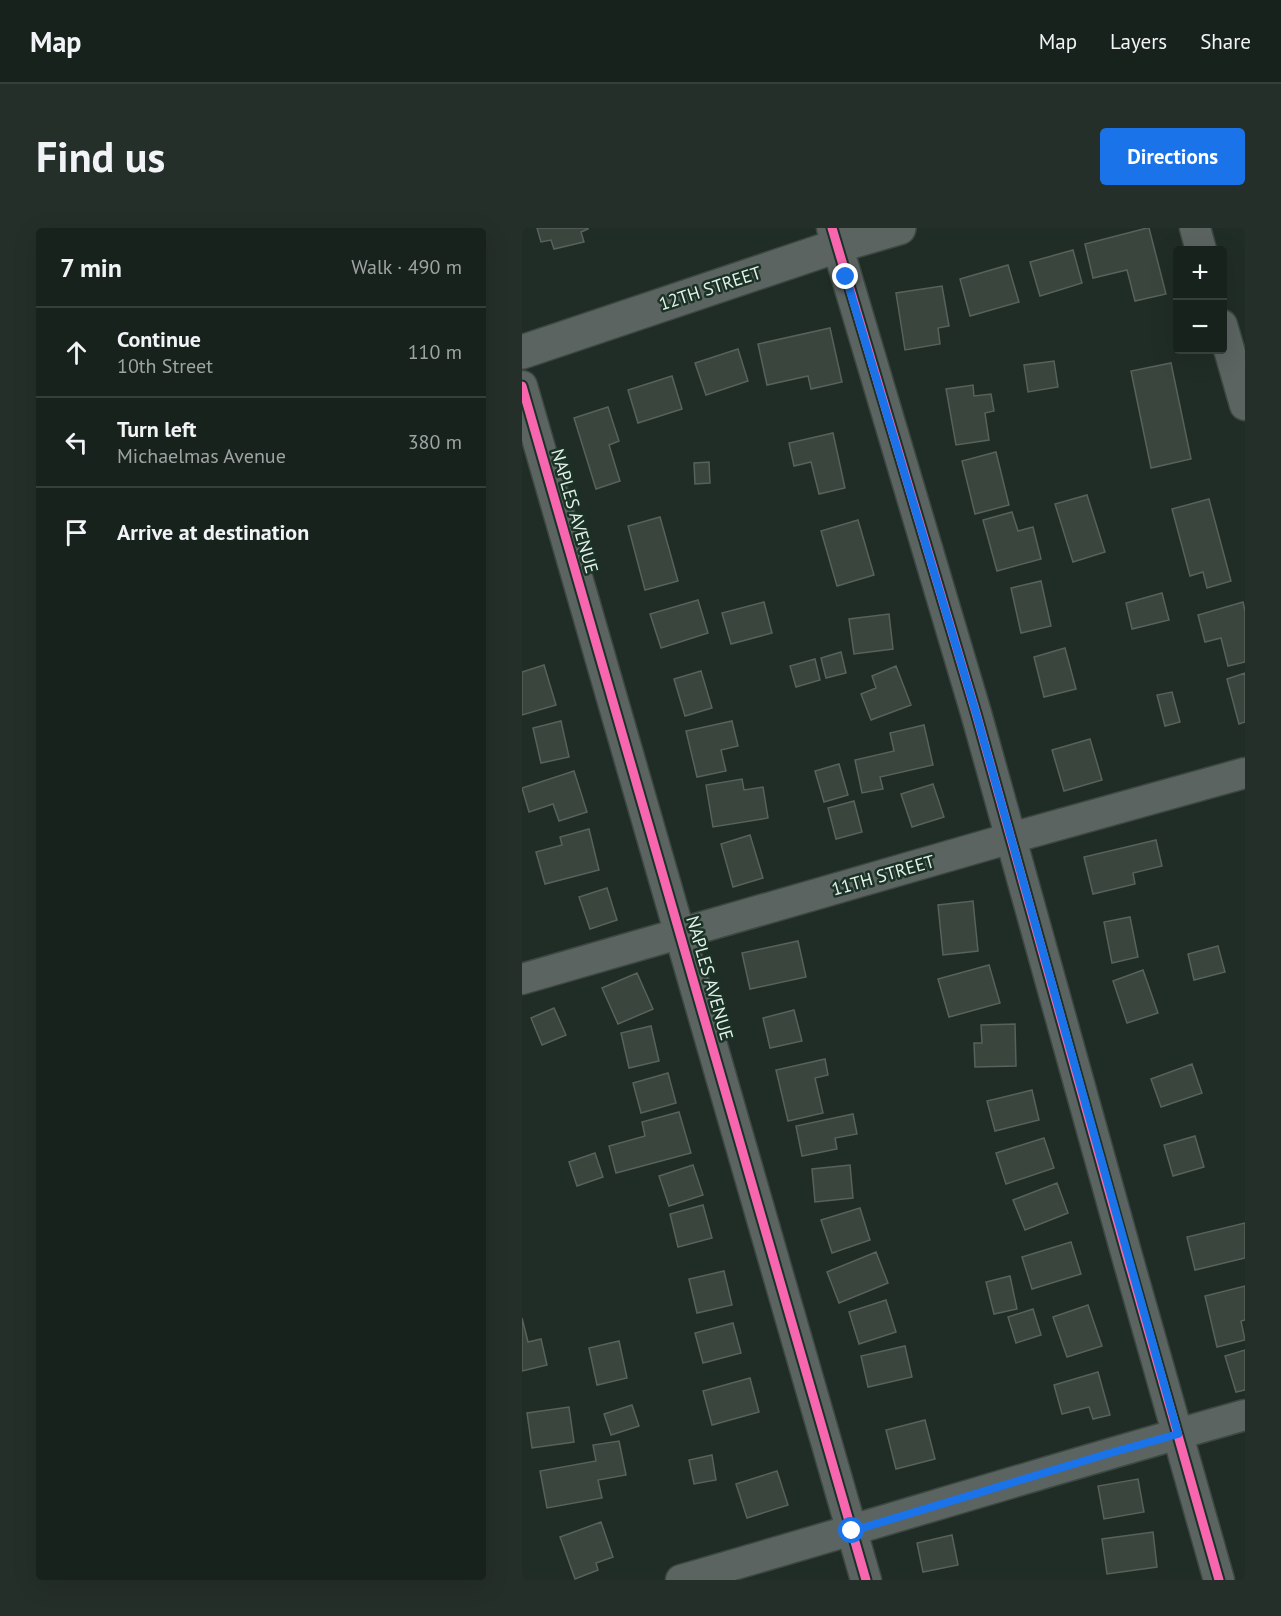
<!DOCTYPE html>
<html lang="en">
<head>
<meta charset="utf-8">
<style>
  :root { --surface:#18221c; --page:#252f29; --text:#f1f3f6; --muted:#9fa4a3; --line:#363f3b; --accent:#1a73e8 }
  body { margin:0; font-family:"PT Sans",sans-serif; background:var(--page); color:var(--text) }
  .controls { position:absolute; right:18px; top:18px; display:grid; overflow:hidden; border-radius:6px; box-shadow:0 6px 24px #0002 }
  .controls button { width:54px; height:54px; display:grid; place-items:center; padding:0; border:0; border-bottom:2px solid var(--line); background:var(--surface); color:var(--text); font:30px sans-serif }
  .stop { position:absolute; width:18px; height:18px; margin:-14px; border:4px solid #1a73e8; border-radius:50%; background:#fff }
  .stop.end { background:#1a73e8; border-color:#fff; box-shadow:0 2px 6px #0008 }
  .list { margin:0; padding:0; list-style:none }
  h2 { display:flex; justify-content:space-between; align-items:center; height:78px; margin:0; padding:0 24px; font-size:26px }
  h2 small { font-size:20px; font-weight:400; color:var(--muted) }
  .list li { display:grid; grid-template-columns:39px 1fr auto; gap:18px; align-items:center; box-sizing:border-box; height:90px; padding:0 24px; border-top:2px solid var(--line) }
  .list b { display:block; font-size:22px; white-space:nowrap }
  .list p { margin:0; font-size:20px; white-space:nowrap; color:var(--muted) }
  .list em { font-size:20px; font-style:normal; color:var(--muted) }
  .icon { flex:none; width:33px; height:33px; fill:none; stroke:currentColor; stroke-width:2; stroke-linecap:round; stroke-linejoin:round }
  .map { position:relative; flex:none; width:723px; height:1352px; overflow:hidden; border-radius:6px }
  header { display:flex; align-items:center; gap:36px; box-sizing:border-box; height:84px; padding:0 30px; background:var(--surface); border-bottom:2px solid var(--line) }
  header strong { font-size:28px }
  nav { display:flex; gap:33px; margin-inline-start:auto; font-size:21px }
  .intro { display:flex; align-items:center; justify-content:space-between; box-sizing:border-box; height:144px; padding:0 36px }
  h1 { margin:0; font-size:42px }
  .button { padding:15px 27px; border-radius:6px; background:var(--accent); color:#fff; font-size:21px; font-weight:700 }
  main { display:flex; gap:36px; padding:0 36px }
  aside { flex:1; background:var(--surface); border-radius:6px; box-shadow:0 6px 24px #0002 }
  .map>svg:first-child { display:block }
  .building { fill:#3a463d; stroke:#58615a; stroke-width:1.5 }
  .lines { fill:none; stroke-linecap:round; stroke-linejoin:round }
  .minor-casing { stroke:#3c4841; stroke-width:33 }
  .major-casing { stroke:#3c4841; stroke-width:36 }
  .minor { stroke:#5c6462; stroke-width:30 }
  .major { stroke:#5c6461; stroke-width:33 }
  .cycleway-casing { stroke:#1b3226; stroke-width:13 }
  .cycleway { stroke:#f766af; stroke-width:9 }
  .route { stroke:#1a73e8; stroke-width:8 }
  .labels { text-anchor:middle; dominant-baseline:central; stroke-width:5; stroke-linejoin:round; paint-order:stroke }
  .street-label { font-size:18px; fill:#e4f1e9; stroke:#1b3226 }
</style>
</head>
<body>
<header>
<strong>Map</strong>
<nav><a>Map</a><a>Layers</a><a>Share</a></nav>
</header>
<div class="intro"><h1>Find us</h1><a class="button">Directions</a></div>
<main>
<aside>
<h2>7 min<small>Walk · 490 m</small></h2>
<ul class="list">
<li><svg class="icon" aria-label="ahead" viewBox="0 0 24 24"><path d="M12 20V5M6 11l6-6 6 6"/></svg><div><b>Continue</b><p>10th Street</p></div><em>110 m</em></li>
<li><svg class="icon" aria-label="left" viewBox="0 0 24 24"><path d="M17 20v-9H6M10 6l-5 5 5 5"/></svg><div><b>Turn left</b><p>Michaelmas Avenue</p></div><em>380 m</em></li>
<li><svg class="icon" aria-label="arrive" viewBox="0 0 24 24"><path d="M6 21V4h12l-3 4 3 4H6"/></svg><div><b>Arrive at destination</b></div></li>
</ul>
</aside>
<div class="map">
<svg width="723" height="1352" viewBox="0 0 723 1352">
  <rect width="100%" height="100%" fill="#202d26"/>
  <path class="building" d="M15 0H66V1L59 4 62 14 32 21 29 12 19 14Z
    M625 0H627L644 66 613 73 605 42 571 50 563 16Z
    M551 22 560 55 518 68 508 34Z
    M486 37 497 74 448 88 438 51Z
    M420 58 427 98 416 100 418 116 383 122 374 65Z
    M308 100 320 154 289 161 286 148 245 157 236 116Z
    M216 121 226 153 184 167 173 135Z
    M532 133 536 159 506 164 502 137Z
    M649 135 669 231 629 240 609 143Z
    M150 148 160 181 116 195 106 162Z
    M451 157 452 168 469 166 472 183 463 185 467 212 434 217 424 161Z
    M86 179 97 213 87 217 98 253 74 261 52 190Z
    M311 205 323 260 297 266 289 234 272 238 267 215Z
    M474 224 487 277 453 286 440 233Z
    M187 234 188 255 173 256 172 235Z
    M565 267 583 324 551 334 533 276Z
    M687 271 709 353 685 360 681 344 668 348 650 281Z
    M490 284 496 303 511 299 519 331 475 343 461 292Z
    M138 289 156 353 123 362 106 298Z
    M336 292 352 347 315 358 299 303Z
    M519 353 529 398 499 405 489 360Z
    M640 365 647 392 610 401 604 375Z
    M176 372 186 405 139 420 128 386Z
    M242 374 250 405 209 416 200 385Z
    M721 374 723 383V434L706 438 699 410 683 414 676 387Z
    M367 386 371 421 332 426 327 391Z
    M543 420 554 461 522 469 512 429Z
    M319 424 324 445 304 450 299 430Z
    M293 431 298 452 274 459 268 438Z
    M22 437 34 477 0 487V444Z
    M374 438 389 477 349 492 339 466 354 460 350 448Z
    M179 443 190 480 163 488 152 451Z
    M723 445V494L717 496 705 451Z
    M650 464 658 494 643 498 635 467Z
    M39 493 47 529 19 535 11 500Z
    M210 493 216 518 199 522 204 543 175 549 164 503Z
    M402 497 411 537 358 549 361 561 340 565 333 532 372 523 368 505Z
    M568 511 580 552 542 563 530 522Z
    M317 536 326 567 302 574 293 543Z
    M52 543 65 584 37 593 31 576 7 584 0 560Z
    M220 551 222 562 241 559 246 590 191 599 184 557Z
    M411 556 422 589 390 599 379 566Z
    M332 573 340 604 314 611 306 580Z
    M67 601 77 642 23 656 14 624 40 617 38 609Z
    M228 607 241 650 211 659 199 616Z
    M634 612 640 638 611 645 613 656 571 666 562 629Z
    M85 660 95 692 68 701 57 669Z
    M451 673 456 723 421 727 416 677Z
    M608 689 616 729 590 735 582 694Z
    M276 713 284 749 228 761 220 725Z
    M696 718 703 744 672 752 666 726Z
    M467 737 478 775 427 789 416 751Z
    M621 742 636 785 605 795 591 753Z
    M115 745 131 781 96 796 80 760Z
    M32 780 44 807 20 817 9 790Z
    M272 782 280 813 248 820 241 790Z
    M493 796 494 838 453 839 452 815H460L459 797Z
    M129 798 137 833 107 840 99 805Z
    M303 831 306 847 293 850 301 885 266 893 254 842Z
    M670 836 680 865 639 879 629 851Z
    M146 845 154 875 119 885 111 855Z
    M510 862 517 892 473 903 465 873Z
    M157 884 169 925 94 945 87 918 123 908 120 894Z
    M331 886 335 906 313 910 315 921 280 928 274 898Z
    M673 908 682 939 651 948 642 917Z
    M522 910 532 940 484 956 474 925Z
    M73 925 81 949 55 958 47 934Z
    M171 937 181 967 147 978 137 948Z
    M328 937 331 970 293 974 290 941Z
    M535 955 546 985 503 1002 491 972Z
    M181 977 190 1010 156 1019 148 986Z
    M338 980 348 1012 310 1025 299 992Z
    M723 995V1030L673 1042 665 1009Z
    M549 1014 559 1046 510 1061 500 1029Z
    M354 1024 366 1055 317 1075 305 1044Z
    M202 1043 210 1077 175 1085 167 1051Z
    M488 1048 495 1081 472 1086 464 1054Z
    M723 1058V1092L719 1093 723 1112 695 1119 683 1068Z
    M364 1072 374 1104 337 1116 327 1084Z
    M566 1077 580 1118 545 1129 531 1089Z
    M511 1081 519 1107 494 1115 486 1089Z
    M0 1090 6 1114 19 1111 25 1137 0 1143Z
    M211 1095 219 1125 181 1135 173 1105Z
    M97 1113 105 1150 75 1157 67 1120Z
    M383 1118 390 1149 346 1159 339 1128Z
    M723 1122V1162L714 1164 703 1128Z
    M576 1144 588 1187 571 1191 567 1179 540 1186 532 1157Z
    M228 1150 237 1184 190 1197 181 1163Z
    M110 1177 117 1198 89 1207 82 1186Z
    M47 1179 52 1214 10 1220 5 1185Z
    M403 1192 413 1231 374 1241 364 1202Z
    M97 1213 104 1247 76 1252 80 1270 25 1280 18 1243 74 1233 71 1217Z
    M190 1227 194 1252 172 1256 167 1232Z
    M255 1243 266 1277 225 1290 214 1256Z
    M616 1251 622 1284 582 1291 576 1258Z
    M79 1294 91 1329 74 1335 76 1342 53 1351 38 1309Z
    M631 1304 635 1339 585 1346 580 1311Z
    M430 1307 436 1337 401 1344 395 1315Z"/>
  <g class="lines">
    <defs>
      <path id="minor" d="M310 0 454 485 605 1028 697 1352
        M673 0 679 22
        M700 97 723 177
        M0 158 344 1352
        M0 751 489 610 723 545
        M159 1352C347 1298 534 1240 723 1187"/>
      <path id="major" d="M0 124 315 18 377 0"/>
    </defs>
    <use href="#minor" class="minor-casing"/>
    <use href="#major" class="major-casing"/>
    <use href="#minor" class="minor"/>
    <use href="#major" class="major"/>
    <defs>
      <path id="cycleway" d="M310 0 454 485 605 1028 697 1352
        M0 158 344 1352"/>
    </defs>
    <use href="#cycleway" class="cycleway-casing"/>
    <use href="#cycleway" class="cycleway"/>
  </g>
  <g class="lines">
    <path class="route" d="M324 49 454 485 656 1206 588 1225 330 1303"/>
  </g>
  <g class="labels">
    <g class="street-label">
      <text transform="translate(188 60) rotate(-18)">12TH STREET</text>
      <text transform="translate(53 283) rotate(74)">NAPLES AVENUE</text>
      <text transform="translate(361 647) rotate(-16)">11TH STREET</text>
      <text transform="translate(188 750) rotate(74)">NAPLES AVENUE</text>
    </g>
  </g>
</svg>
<div class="controls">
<button>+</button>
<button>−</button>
</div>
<div class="stop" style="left:330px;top:1303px"></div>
<div class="stop end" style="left:324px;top:49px"></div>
</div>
</main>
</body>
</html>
